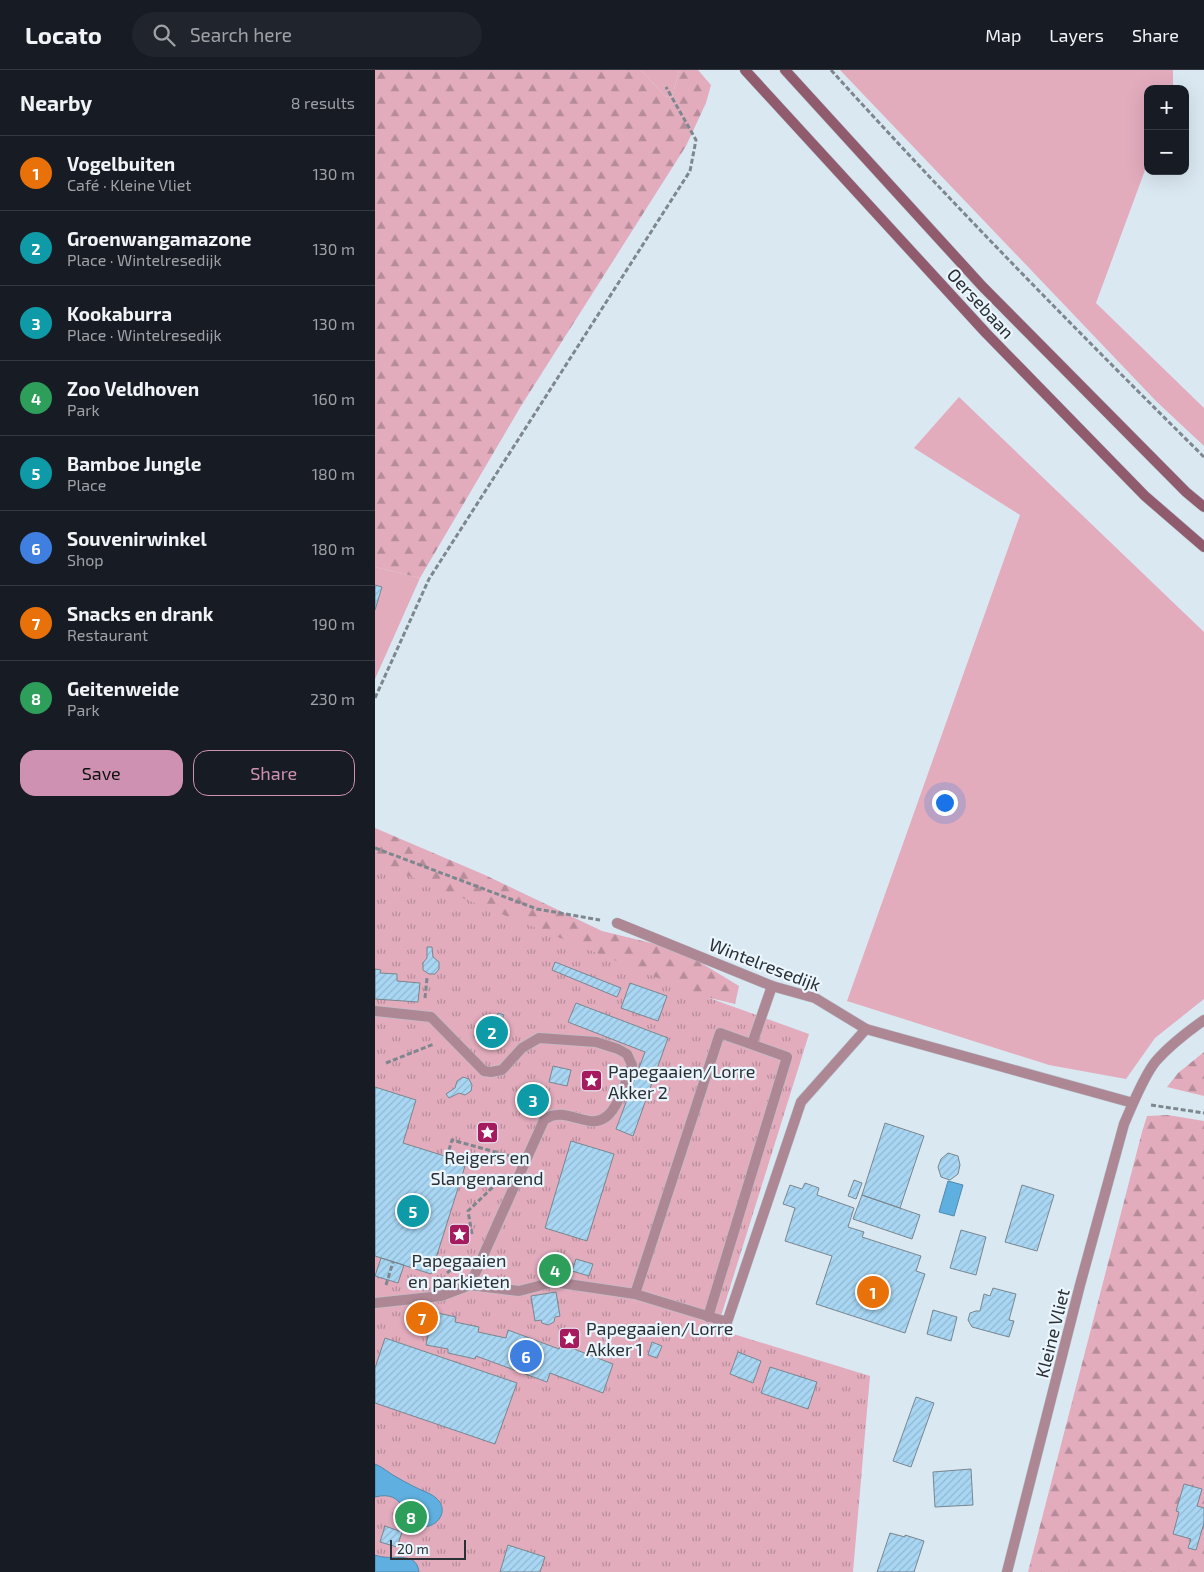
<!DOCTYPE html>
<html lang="en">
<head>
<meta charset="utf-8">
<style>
  :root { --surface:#171b24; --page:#20242c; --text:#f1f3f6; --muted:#9ea1a6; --line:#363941; --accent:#cf91b2 }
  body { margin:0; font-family:"Exo 2",sans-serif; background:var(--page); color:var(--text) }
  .controls { position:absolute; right:15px; top:15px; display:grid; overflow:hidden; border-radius:10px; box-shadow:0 5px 20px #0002 }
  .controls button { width:45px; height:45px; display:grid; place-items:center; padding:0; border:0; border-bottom:1px solid var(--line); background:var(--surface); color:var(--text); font:25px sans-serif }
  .scale { position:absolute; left:15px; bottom:12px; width:76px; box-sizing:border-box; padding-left:5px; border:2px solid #2a3033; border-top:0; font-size:14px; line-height:18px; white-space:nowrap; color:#2a3033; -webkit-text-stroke:4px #eaf5fd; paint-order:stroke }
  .you { position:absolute; left:569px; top:732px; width:18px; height:18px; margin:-12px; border:4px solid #fff; border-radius:50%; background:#1a73e8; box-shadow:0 0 0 8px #1a73e833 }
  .badge { display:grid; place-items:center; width:32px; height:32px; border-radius:50%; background:var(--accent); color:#fff; font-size:16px; font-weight:700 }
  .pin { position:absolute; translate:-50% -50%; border:2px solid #fff; box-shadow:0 1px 5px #0006 }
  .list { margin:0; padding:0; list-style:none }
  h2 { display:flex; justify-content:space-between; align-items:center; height:65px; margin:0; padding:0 20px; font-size:21px }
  h2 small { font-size:16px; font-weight:400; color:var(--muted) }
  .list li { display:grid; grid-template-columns:32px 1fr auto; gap:15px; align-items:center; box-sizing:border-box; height:75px; padding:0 20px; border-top:1px solid var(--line) }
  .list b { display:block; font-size:19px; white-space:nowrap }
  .list p { margin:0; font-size:16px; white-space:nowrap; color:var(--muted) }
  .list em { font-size:16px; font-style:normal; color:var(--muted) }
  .actions { display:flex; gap:10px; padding:15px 20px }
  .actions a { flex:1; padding:11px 0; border:1px solid var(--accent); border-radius:15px; text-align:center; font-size:18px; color:var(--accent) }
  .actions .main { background:var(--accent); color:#111 }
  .icon { flex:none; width:28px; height:28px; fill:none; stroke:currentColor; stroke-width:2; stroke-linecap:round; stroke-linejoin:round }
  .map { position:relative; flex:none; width:829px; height:1502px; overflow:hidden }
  header { display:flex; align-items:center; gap:30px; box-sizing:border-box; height:70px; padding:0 25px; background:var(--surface); border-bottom:1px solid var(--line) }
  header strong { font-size:24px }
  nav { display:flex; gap:28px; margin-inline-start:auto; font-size:18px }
  .search { width:350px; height:45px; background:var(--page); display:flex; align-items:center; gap:12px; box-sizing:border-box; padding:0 18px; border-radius:28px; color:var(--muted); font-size:19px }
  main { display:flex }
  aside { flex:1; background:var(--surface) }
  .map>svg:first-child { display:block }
  .green { fill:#e2acbd }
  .forest { fill:url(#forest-firs) }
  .park { fill:url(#park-tufts) }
  .water { fill:#5fb0e0; stroke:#4f8aac }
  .building { fill:url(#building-hatch); stroke:#79868e }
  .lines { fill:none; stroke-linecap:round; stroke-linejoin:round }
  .service-casing { stroke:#b7c3cc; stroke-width:11 }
  .minor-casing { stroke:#b7c3cc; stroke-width:11 }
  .secondary-casing { stroke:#b7c3cc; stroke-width:11 }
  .path { stroke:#7d878d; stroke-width:3; stroke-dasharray:5 2.5; stroke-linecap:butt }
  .service { stroke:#ad8894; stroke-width:10 }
  .minor { stroke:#ad8894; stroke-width:10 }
  .secondary { stroke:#8f5b6d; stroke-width:10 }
  .labels { text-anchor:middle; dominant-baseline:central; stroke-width:4.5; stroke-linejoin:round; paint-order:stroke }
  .street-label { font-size:18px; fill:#2a3033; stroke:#eaf5fd }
  .poi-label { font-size:18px; fill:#2a3033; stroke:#eaf5fd; text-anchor:start }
</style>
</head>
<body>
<header>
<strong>Locato</strong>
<div class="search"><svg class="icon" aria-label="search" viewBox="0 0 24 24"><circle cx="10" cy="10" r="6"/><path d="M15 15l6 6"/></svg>Search here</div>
<nav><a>Map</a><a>Layers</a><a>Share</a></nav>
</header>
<main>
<aside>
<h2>Nearby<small>8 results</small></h2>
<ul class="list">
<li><span class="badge" style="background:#e8710a">1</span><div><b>Vogelbuiten</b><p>Café · Kleine Vliet</p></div><em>130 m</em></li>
<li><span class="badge" style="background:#0f9aa8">2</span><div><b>Groenwangamazone</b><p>Place · Wintelresedijk</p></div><em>130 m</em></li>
<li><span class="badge" style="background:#0f9aa8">3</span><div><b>Kookaburra</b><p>Place · Wintelresedijk</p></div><em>130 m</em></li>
<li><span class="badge" style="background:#2e9e5b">4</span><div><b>Zoo Veldhoven</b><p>Park</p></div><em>160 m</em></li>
<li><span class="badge" style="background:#0f9aa8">5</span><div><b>Bamboe Jungle</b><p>Place</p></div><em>180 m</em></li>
<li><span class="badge" style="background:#3f7fe0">6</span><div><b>Souvenirwinkel</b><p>Shop</p></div><em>180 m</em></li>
<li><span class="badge" style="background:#e8710a">7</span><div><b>Snacks en drank</b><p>Restaurant</p></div><em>190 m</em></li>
<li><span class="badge" style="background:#2e9e5b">8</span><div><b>Geitenweide</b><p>Park</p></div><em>230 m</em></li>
</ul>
<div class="actions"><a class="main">Save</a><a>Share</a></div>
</aside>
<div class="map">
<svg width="829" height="1502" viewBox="0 0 829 1502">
  <defs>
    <pattern id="forest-firs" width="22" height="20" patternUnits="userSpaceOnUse" patternTransform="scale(1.25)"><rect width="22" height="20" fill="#e2acbd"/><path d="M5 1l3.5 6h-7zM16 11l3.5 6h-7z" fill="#b78c9a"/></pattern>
    <pattern id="park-tufts" width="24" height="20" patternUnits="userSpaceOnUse" patternTransform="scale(1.25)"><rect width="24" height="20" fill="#e2acbd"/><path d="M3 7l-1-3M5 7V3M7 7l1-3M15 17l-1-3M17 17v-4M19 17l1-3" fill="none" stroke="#b78c9a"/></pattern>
    <pattern id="building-hatch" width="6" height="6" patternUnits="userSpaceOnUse" patternTransform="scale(1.25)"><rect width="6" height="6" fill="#a8d6f3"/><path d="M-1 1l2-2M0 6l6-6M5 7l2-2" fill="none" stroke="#91b8d1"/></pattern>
  </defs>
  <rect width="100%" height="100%" fill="#dae8f2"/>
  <path class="green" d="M266 0H304L297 28 290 26Z
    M465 0H798V19H773V92L721 233 829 338V376L781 331Z
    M584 327 829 562V929L780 968 751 1009 674 995 472 931 645 445 539 378Z
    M0 497 45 508 0 609Z"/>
  <path class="forest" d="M0 0H266L290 26 297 28 304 0H323L336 15 331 33 311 76 146 336 45 508 0 497Z
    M0 758 110 805 227 861 305 880 364 916 360 934 335 928 0 995Z
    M829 982V1026L792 1017 803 1003Z
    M793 1045 829 1051V1502H653L767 1062 772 1046Z"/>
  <path class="park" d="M0 792 312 920 434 964 342 1259 495 1306 478 1502H0Z"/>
  <path class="water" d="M573 1111 588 1115 579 1146 564 1142Z
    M0 1394C8 1397 15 1404 23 1408 32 1413 41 1418 51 1422 82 1435 62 1461 45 1456 27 1450 31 1419 0 1427Z
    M0 1485C17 1492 41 1479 44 1502H0Z"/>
  <path class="building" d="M0 515 7 517 0 540Z
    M52 877H57L58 887 64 892V899L60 904H54L48 900V893L52 888Z
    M180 892 246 918 242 927 177 900Z
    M0 899 6 900 5 903 22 904V911L45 913 43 932 0 929Z
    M255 913 292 926 283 951 246 938Z
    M201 933 293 968 258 1066 241 1059 270 982 193 952Z
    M123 943 129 945 124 955 127 962 124 968 118 970 112 968 110 962 113 955 119 953Z
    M178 996 196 1000 192 1016 174 1012Z
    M88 1007 94 1009 97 1015 96 1021 90 1025 84 1023 74 1028 71 1024 80 1018 82 1011Z
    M0 1017 41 1030 28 1073 76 1088 75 1091 90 1096 56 1204 0 1186Z
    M510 1053 549 1066 525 1138 487 1125Z
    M196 1071 239 1084 212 1171 170 1158Z
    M573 1083 583 1086 585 1095 583 1104 575 1110 566 1107 563 1097 566 1089Z
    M479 1110 487 1113 481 1129 473 1126Z
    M430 1113 444 1118 442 1125 479 1138 473 1157 489 1162 487 1167 546 1186 541 1201 550 1204 530 1263 441 1234 457 1186 410 1171 420 1138 408 1134 415 1115 427 1119Z
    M647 1115 679 1125 662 1181 630 1172Z
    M487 1125 545 1145 537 1169 478 1149Z
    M586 1160 611 1167 601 1205 575 1198Z
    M6 1188 29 1195 23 1213 0 1206Z
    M201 1189 218 1194 214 1206 197 1201Z
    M618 1218 641 1224 634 1250 639 1251 634 1267 597 1257 593 1250 595 1243 601 1241H605L609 1224 615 1226Z
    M181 1222 185 1246 180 1247 179 1252 173 1255 167 1253 166 1250 160 1251 156 1226Z
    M46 1239 58 1242 54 1261 42 1258Z
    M558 1240 582 1247 576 1271 552 1264Z
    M58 1242 81 1247 80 1252 104 1257 103 1262 131 1268 133 1260 184 1279 186 1274 238 1294 228 1323 175 1303 172 1312 101 1286 100 1289 73 1283V1279L51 1275Z
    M284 1254 291 1257 289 1264 282 1261Z
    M10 1268 142 1313 120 1374 0 1333V1298Z
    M277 1272 287 1276 282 1288 273 1285Z
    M363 1282 386 1291 378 1313 355 1304Z
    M395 1297 442 1312 433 1339 386 1323Z
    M541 1327 559 1333 536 1397 518 1391Z
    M596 1399 598 1435 560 1437 558 1402Z
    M809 1414 827 1419 822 1436 829 1438V1453L821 1480 813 1478 816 1469 798 1464 804 1442 801 1441Z
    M10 1456 27 1462 22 1477 5 1472Z
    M515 1463 530 1467V1465L549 1471 539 1502H502Z
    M133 1475 170 1487 165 1502H125Z"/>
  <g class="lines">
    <defs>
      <path id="service" d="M0 941 56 947 109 1001 116 1002 127 1000 147 978 164 968 221 972 243 979 252 984 257 995C251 1010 244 1037 231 1047 212 1061 190 1034 169 1050L95 1215
        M377 974 397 916
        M260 1224 345 963 412 987 333 1247
        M0 1233 66 1226 95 1215 144 1221 179 1212 260 1224 352 1252 426 1032 491 959"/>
      <path id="minor" d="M242 853 397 916 440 928 491 959 758 1033
        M632 1502 705 1215 749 1054C757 1036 769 1005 781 991 795 975 812 962 829 950"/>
      <path id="secondary" d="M370 0 611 263 770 426 829 477
        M410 0 607 216 811 422 829 437"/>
    </defs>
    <use href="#service" class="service-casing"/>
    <use href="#minor" class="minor-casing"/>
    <use href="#secondary" class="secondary-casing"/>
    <path class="path" d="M456 0C576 133 702 261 829 387
      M0 628 54 509 315 101 321 70 291 17
      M0 778 162 839 225 850
      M50 928 52 908
      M99 967 103 965C107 968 112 972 118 973 123 973 124 970 130 972
      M11 993 59 974
      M776 1035 829 1043
      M74 1080 77 1070 135 1086
      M97 1164 93 1141 119 1116
      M72 1203 83 1194
      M11 1215 18 1192"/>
    <use href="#service" class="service"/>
    <use href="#minor" class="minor"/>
    <use href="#secondary" class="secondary"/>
  </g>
  <defs>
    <symbol id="sight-square" viewBox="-11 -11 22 22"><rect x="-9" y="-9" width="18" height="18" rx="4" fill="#a61a5e" stroke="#eaf5fd"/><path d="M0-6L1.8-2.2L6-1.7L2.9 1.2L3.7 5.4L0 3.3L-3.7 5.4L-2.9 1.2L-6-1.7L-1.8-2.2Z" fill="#fff"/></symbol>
  </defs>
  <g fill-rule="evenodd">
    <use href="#sight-square" x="204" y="998" width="25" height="25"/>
    <use href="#sight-square" x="100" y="1050" width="25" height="25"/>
    <use href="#sight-square" x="72" y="1152" width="25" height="25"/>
    <use href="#sight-square" x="182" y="1256" width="25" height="25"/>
  </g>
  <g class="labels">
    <g class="street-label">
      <text transform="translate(606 233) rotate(47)">Oersebaan</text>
      <text transform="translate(390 894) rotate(21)">Wintelresedijk</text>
      <text transform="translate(677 1263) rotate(-76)">Kleine Vliet</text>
    </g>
    <g class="poi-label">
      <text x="233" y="1001">Papegaaien/Lorre<tspan x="233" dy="21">Akker 2</tspan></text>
      <text x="112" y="1087" text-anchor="middle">Reigers en<tspan x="112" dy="21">Slangenarend</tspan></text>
      <text x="84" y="1190" text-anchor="middle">Papegaaien<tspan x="84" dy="21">en parkieten</tspan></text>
      <text x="211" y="1258">Papegaaien/Lorre<tspan x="211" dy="21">Akker 1</tspan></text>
    </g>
  </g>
</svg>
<div class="controls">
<button>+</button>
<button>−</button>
</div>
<div class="scale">20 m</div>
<div class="you"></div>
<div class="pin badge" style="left:498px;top:1222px;background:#e8710a">1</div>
<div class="pin badge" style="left:117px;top:962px;background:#0f9aa8">2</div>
<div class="pin badge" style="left:158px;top:1030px;background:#0f9aa8">3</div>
<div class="pin badge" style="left:180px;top:1200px;background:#2e9e5b">4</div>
<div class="pin badge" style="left:38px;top:1141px;background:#0f9aa8">5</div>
<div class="pin badge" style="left:151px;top:1286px;background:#3f7fe0">6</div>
<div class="pin badge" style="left:47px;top:1248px;background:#e8710a">7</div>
<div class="pin badge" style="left:36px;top:1447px;background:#2e9e5b">8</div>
</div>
</main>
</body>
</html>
